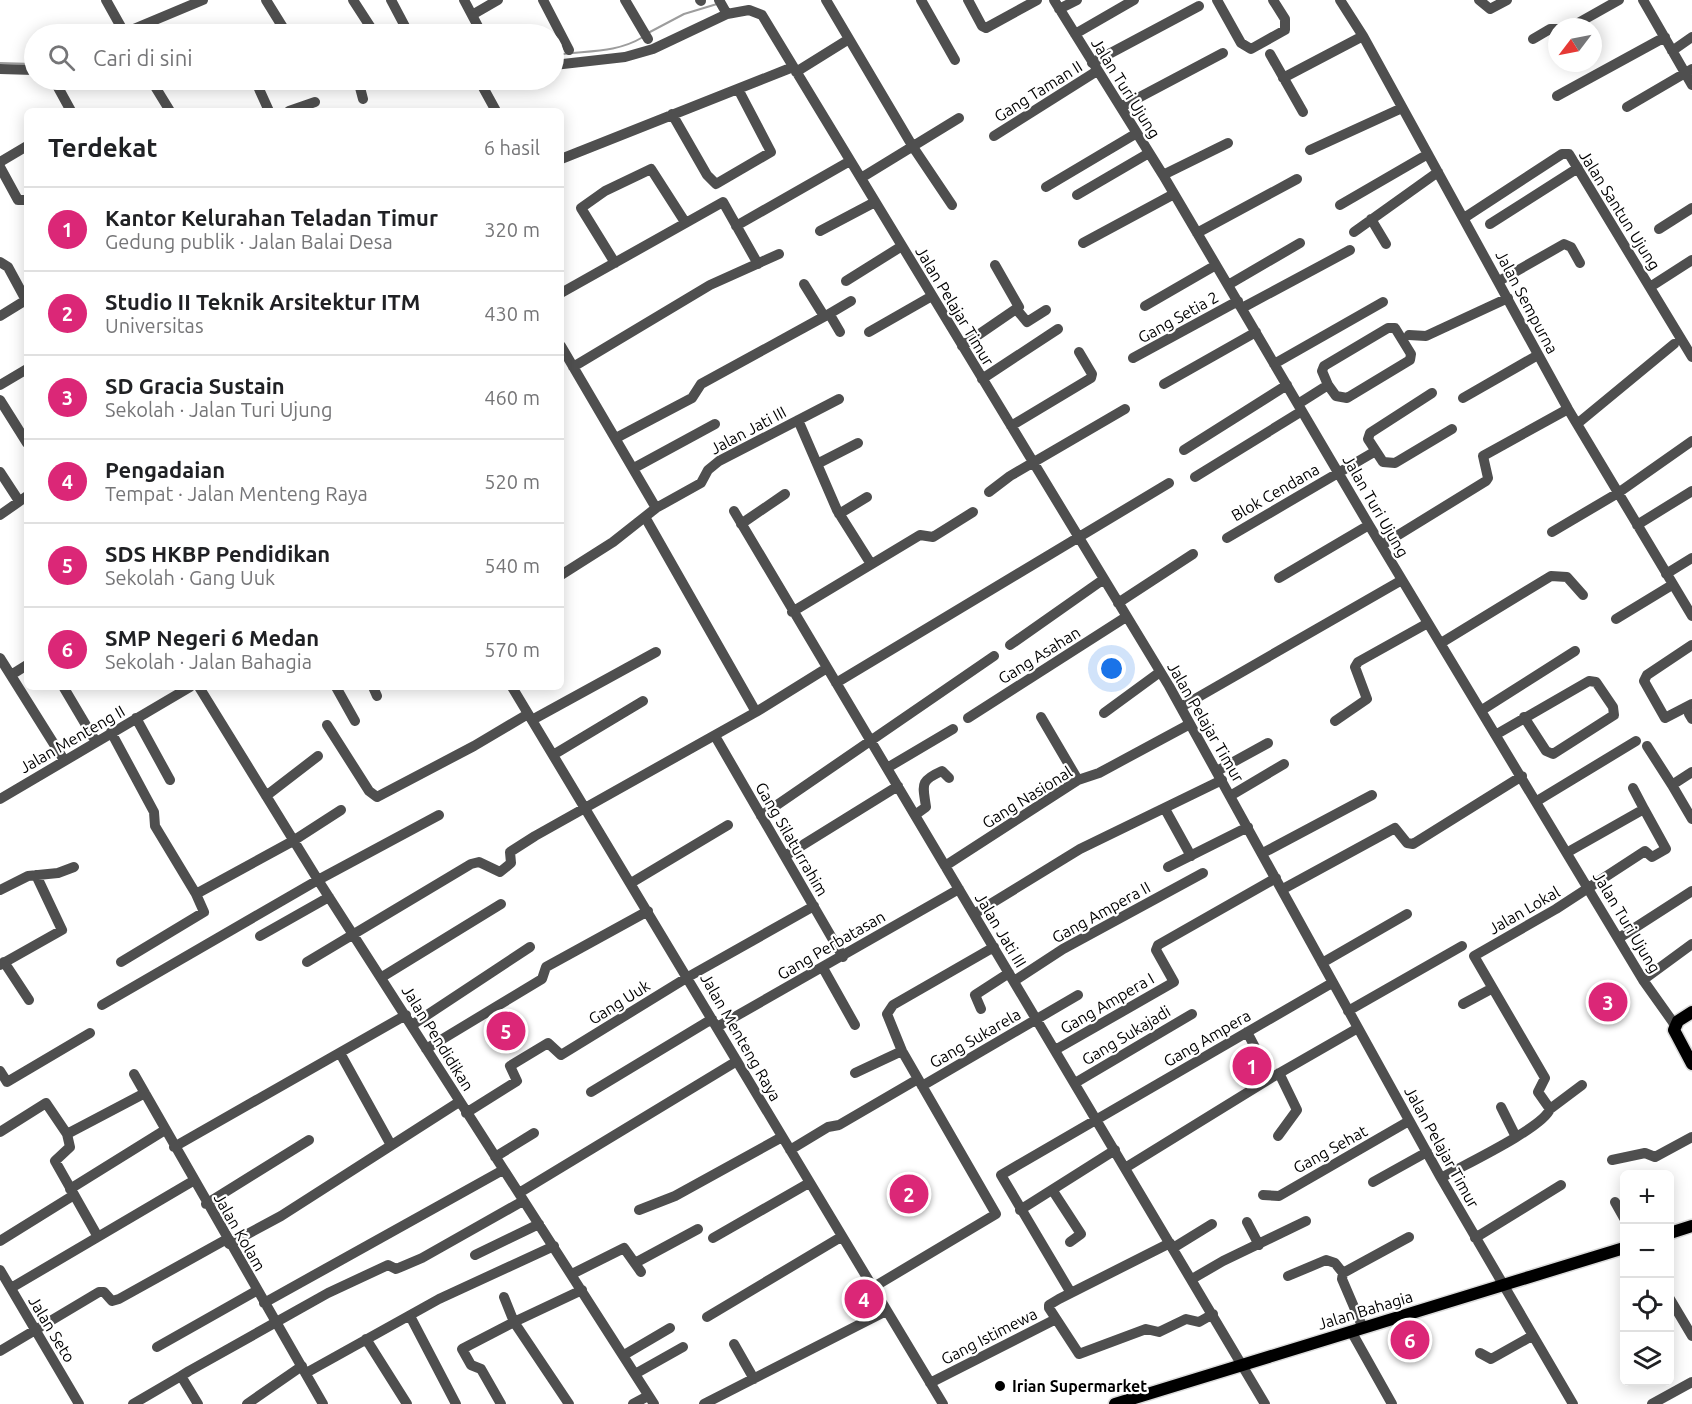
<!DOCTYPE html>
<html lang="id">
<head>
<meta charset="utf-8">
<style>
  :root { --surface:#fff; --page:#f6f6f6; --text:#202124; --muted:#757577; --line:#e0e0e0; --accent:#db2777 }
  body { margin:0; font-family:Ubuntu,sans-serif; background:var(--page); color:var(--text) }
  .controls { position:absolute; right:18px; bottom:18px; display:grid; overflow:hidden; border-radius:9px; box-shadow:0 3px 15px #0003 }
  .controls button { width:54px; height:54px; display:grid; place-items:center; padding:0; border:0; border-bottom:2px solid var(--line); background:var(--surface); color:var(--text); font:30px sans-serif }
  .compass { position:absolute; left:1548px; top:18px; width:54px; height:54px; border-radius:50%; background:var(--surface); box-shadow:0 3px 15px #0003; rotate:238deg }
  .you { position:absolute; left:1112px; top:669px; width:21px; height:21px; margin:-15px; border:4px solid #fff; border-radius:50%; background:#1a73e8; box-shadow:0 0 0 9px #1a73e833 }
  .badge { display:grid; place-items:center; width:39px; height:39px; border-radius:50%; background:var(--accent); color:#fff; font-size:20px; font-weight:700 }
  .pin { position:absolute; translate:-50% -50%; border:3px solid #fff; box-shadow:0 2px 6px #0006 }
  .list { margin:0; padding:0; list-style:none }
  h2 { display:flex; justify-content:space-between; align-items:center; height:78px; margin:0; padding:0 24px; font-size:26px }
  h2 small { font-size:20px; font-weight:400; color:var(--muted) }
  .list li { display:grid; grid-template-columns:39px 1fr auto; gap:18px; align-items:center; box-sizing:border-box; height:84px; padding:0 24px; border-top:2px solid var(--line) }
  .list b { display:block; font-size:22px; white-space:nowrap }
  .list p { margin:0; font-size:20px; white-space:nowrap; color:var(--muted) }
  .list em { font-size:20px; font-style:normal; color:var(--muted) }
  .icon { flex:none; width:33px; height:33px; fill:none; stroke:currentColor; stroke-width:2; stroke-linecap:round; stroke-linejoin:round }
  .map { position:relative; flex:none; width:1692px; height:1404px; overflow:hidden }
  .search { position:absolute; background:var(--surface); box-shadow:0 3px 15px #0003; left:24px; top:24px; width:540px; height:66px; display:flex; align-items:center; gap:15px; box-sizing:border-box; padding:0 21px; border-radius:33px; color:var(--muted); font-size:22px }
  .panel { position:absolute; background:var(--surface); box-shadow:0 3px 15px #0003; left:24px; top:108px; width:540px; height:582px; border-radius:9px }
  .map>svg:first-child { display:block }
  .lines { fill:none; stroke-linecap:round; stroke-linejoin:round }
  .stream { stroke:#9d9d9d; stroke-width:2 }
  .major-casing { stroke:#dbdbdb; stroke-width:15 }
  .minor { stroke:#4f4f4f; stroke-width:10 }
  .major { stroke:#000; stroke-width:12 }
  .poi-dot { fill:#000; stroke:#fff; stroke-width:2 }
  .labels { text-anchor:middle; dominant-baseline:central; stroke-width:4.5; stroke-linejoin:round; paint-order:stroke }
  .street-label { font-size:16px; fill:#000; stroke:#fff }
  .poi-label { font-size:16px; font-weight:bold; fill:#000; stroke:#fff; text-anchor:start }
</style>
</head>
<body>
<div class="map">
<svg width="1692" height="1404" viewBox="0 0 1692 1404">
  <rect width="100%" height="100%" fill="#fff"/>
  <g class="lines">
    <path class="stream" d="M648 33 684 14 717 4
      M554 55C585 50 615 54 643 37
      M0 63 34 64"/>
    <defs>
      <path id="major" d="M1692 1012 1678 1021 1674 1030 1692 1064
        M1670 1233 1692 1226
        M1115 1404 1624 1248"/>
    </defs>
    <use href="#major" class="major-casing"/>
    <path class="minor" d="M106 0 125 34
      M266 0 287 34
      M353 0 375 34
      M391 0 409 34
      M464 0 482 34
      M543 0 569 50
      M625 0 648 39
      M700 0 701 1
      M719 0 727 14
      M826 0 913 147 952 205
      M921 0 955 60
      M968 0 982 26 986 28 1037 0
      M1054 0 1163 175 1369 525 1643 980 1675 1025
      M1217 0 1241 43 1251 49 1285 30V19L1273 0
      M1340 0 1363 36 1568 409 1692 616
      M1479 0 1490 9 1507 0
      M1643 0 1692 85
      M1059 9 1077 0
      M472 15 498 0
      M1571 27 1619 0
      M124 33 203 0
      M1075 34 1134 0
      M1533 39 1550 29H1557
      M1672 51 1692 37
      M1270 54 1303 112
      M1092 63 1199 6
      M554 65 625 57 653 49 727 14 749 10 762 15 1169 686 1441 1178 1573 1404
      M0 69 34 70
      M796 72 849 39
      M1283 78 1363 36
      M54 80 71 111
      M151 80 170 111
      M255 80 269 111
      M358 80 363 99
      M479 80 496 111
      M1557 96 1665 37
      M1121 107 1223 53
      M1627 107 1692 69
      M289 111 315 102
      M672 114 707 175 716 184 771 152 738 89
      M994 136 1097 71
      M1310 150 1402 108
      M561 159 793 67
      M0 162 27 146
      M0 167 18 200H27
      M1163 175 1228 143
      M861 178 959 118
      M1046 187 1137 133
      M1077 195 1149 153
      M1340 205 1428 154
      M1464 218 1562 154H1569L1692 357
      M1371 219 1386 244
      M1490 224 1578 168
      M736 226 850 161
      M1659 229 1692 208
      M820 231 875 202
      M1354 232 1438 172
      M1197 233 1297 179
      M1083 243 1174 194
      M0 262 8 267 27 302
      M615 263 581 208 605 191 651 169 685 222
      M846 281 902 246
      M1499 281 1564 244 1571 247 1580 263
      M804 284 824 316
      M1228 285 1300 243
      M1650 287 1692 260
      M561 293 723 202 758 264
      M1145 306 1216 265
      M1242 308 1350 250
      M1017 310 1027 322 1046 310
      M829 314 851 301
      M0 316 26 300
      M869 332 932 296
      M1409 335 1426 336 1508 298
      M561 346 656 508
      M962 346 1019 307 995 265
      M1133 358 1238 301
      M1274 364 1383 302
      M573 367 710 285 779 254
      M982 379 1058 329
      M1164 384 1256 332
      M0 385 27 369
      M1432 393 1370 433 1368 439 1383 462 1395 463 1452 429
      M1463 398 1538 355
      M0 400 27 443
      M1298 404 1328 385 1322 371 1324 366 1388 328H1395L1411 354 1410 360 1347 398 1336 396 1328 385
      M798 420 837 510 871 564
      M1577 424 1674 344
      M1011 426 1091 378 1092 374 1079 352
      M616 438 692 398 701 384 827 315H830L840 332
      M1184 450 1287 385
      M817 464 858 443
      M634 468 715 424
      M0 472 19 501
      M1195 477 1302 411
      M989 492 1010 476 1125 409
      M734 511 1265 1404
      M839 514 867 497
      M0 515 27 496
      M645 517 756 712
      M741 524 785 494
      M1637 525 1692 491
      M1552 532 1618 493 1692 441
      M1227 538 1374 452
      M1382 545 1486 481 1488 478 1483 456 1568 409
      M1666 574 1692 558
      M561 575 613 542 656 508 701 483 708 470 719 461 839 399
      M1279 578 1369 525
      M1118 603 1193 554
      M792 612 920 535 933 537 973 512
      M1616 619 1672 585
      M1441 643 1551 576 1567 577 1583 595
      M1010 645 1104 579
      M1692 645 1647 675 1644 681 1665 718 1692 704
      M0 658 64 760
      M11 675 27 665
      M836 683 1169 483
      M199 687 318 880 654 1404
      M336 687 355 721
      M373 687 377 696
      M512 687 943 1404
      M64 688 96 742
      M1181 707 1402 580
      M1482 710 1575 651
      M1104 713 1160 672
      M1689 714 1692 719
      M1041 717 1078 780
      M136 718 170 780
      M968 718 1126 617
      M532 720 656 652
      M1335 721 1367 699 1355 667 1358 662 1428 623
      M327 725 369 791 377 797 474 746 528 714
      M111 732 154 812 155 826 196 894 204 912 121 962
      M1497 734 1589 681 1596 682 1613 707 1614 715 1553 754 1546 751 1524 717
      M715 736 843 957
      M1647 746 1672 785 1692 772
      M553 755 643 701
      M887 768 953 729
      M1217 771 1268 743
      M1672 785 1692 819
      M266 796 318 756
      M1230 796 1284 764
      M0 799 190 687
      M1537 801 1636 741
      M1165 809 1191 856
      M915 815 926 807C923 785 919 781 942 771L949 778
      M761 816 994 656
      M1568 852 1644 809 1633 788
      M1263 853 1372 795
      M785 856 898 786
      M945 866 1078 780 1099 773 1190 724
      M1168 867 1248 827
      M631 883 728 825
      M1283 889 1395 828 1407 843 1413 844 1522 776
      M0 890 28 876 58 873 74 867
      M196 894 293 841 341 810
      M974 914 1080 849 1222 780
      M260 936 329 897
      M1619 938 1692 891
      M4 962 29 1000
      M307 962 471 864 479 862 500 872 511 863 510 852 535 836 756 712 827 668
      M1322 963 1407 914
      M0 965 62 930 36 875
      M823 968 855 1025
      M382 977 501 904
      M1643 980 1692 944
      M1014 981 1063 949 1203 873
      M1463 1004 1491 989
      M102 1005 318 880 439 815
      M981 1009 975 995 1009 973
      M1348 1011 1462 946
      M412 1025 530 947
      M717 1027 959 889
      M1247 1032 1271 1078
      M426 1049 542 979 546 967 648 911
      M1055 1050 1174 982 1156 950 1158 945 1276 878
      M340 1053 391 1145
      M0 1071 7 1082 90 1033
      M855 1073 902 1051
      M134 1074 323 1404
      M1075 1083 1192 1014
      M922 1086 1078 995
      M591 1092 712 1019
      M1501 1107 1516 1137
      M1550 1109 1582 1085
      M466 1113 517 1081 510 1066 548 1043 561 1055 688 977 814 906
      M0 1132 46 1103 67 1134 145 1093
      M67 1134 70 1147 55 1161 98 1237
      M1278 1136 1297 1110 1279 1073
      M174 1147 406 1015
      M790 1150 828 1127 839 1125 918 1079
      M495 1157 534 1133
      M1612 1160 1645 1153 1655 1157 1692 1137
      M1125 1168 1271 1078 1358 1028
      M1441 1178C1462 1166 1543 1128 1550 1109L1538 1092 1545 1078 1474 956 1556 909 1645 851 1652 857 1666 849 1644 809
      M1373 1182 1427 1152
      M70 1189 165 1130
      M1053 1191 1081 1234 1070 1242
      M519 1193 737 1061
      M1263 1195 1279 1196 1409 1121
      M1615 1202 1624 1218
      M206 1204 309 1140
      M639 1210 675 1196 782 1137
      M1020 1210 1115 1150
      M1247 1222 1259 1245
      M713 1238 809 1183
      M1475 1238 1561 1185
      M0 1241 74 1195
      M1170 1243 1059 1299 1049 1305V1308L1079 1354 1146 1329 1159 1332 1186 1319 1199 1322 1213 1314
      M229 1244 281 1216 459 1102
      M1173 1248 1212 1224
      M475 1255 539 1224
      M635 1263 698 1229
      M0 1270 79 1404
      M572 1274 624 1248 641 1272
      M1288 1276 1326 1260 1335 1263 1343 1273
      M1192 1279 1223 1261 1306 1221
      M11 1288 193 1181
      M872 1288 996 1214 902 1051 887 1014 893 1005 994 947
      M1071 1293 1001 1175 1332 983
      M1670 1299 1692 1336
      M264 1303 503 1170
      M410 1316 456 1404
      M707 1317 841 1237
      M1363 1328 1342 1279 1343 1273 1409 1237
      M1351 1331 1392 1404
      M366 1339 407 1404
      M734 1344 754 1379
      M157 1347 256 1291
      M0 1351 99 1292H104L112 1301 119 1299 227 1239
      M1480 1353 1491 1359 1532 1336
      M624 1355 670 1328
      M306 1373 439 1299 554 1246
      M635 1374 683 1347
      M930 1383 1056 1319
      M133 1404 181 1376
      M198 1404 181 1376 189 1371 328 1293 388 1265 396 1269 422 1258 523 1201
      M247 1404 302 1366
      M501 1404 481 1369 471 1365 462 1349 514 1322 504 1297
      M569 1404 514 1322 582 1290
      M633 1404 648 1396
      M704 1404 886 1311
      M1652 1404 1692 1382"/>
    <use href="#major" class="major"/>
  </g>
  <circle class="poi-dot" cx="1000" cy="1386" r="6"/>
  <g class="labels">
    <g class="street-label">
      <text transform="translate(1126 88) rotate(58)">Jalan Turi Ujung</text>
      <text transform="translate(1038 91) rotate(-32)">Gang Taman II</text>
      <text transform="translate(1620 210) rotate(58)">Jalan Santun Ujung</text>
      <text transform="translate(1527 302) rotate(62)">Jalan Sempurna</text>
      <text transform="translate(955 306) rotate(59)">Jalan Pelajar Timur</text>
      <text transform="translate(1178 317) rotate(-29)">Gang Setia 2</text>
      <text transform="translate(748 430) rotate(-28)">Jalan Jati III</text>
      <text transform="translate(1275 492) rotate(-30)">Blok Cendana</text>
      <text transform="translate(1376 506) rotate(60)">Jalan Turi Ujung</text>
      <text transform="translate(1039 655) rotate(-32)">Gang Asahan</text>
      <text transform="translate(1206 722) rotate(60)">Jalan Pelajar Timur</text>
      <text transform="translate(72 739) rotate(-30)">Jalan Menteng II</text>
      <text transform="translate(1027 797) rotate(-32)">Gang Nasional</text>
      <text transform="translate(792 839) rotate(60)">Gang Silaturrahim</text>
      <text transform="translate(1524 910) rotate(-30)">Jalan Lokal</text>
      <text transform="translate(1101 912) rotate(-29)">Gang Ampera II</text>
      <text transform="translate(1627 922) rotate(59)">Jalan Turi Ujung</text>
      <text transform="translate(1001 930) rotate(59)">Jalan Jati III</text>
      <text transform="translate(831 945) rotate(-30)">Gang Perbatasan</text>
      <text transform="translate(619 1002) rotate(-32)">Gang Uuk</text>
      <text transform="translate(1107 1003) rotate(-30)">Gang Ampera I</text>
      <text transform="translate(1126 1035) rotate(-31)">Gang Sukajadi</text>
      <text transform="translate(741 1037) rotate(60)">Jalan Menteng Raya</text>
      <text transform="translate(438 1038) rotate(58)">Jalan Pendidikan</text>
      <text transform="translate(975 1038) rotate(-30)">Gang Sukarela</text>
      <text transform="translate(1207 1038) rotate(-30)">Gang Ampera</text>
      <text transform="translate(1442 1147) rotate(61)">Jalan Pelajar Timur</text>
      <text transform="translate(1330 1149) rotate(-29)">Gang Sehat</text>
      <text transform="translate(240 1232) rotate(60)">Jalan Kolam</text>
      <text transform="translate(1365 1310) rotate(-17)">Jalan Bahagia</text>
      <text transform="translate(52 1329) rotate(59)">Jalan Seto</text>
      <text transform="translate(989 1336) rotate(-27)">Gang Istimewa</text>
    </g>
    <g class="poi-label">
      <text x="1012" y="1386">Irian Supermarket</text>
    </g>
  </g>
</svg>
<div class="controls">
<button>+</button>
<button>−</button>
<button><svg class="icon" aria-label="locate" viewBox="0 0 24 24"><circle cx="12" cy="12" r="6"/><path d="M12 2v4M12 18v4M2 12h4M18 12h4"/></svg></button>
<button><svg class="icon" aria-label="layers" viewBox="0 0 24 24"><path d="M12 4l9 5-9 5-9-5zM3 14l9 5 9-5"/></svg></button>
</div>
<svg class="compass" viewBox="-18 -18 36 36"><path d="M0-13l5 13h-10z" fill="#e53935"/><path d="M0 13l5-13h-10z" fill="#757577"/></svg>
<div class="you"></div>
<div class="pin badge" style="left:1252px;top:1066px">1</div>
<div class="pin badge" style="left:909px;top:1194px">2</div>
<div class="pin badge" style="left:1608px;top:1002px">3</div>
<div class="pin badge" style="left:864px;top:1299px">4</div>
<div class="pin badge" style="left:506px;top:1031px">5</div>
<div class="pin badge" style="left:1410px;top:1340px">6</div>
<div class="search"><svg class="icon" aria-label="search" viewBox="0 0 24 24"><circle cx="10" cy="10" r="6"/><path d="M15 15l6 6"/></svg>Cari di sini</div>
<section class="panel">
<h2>Terdekat<small>6 hasil</small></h2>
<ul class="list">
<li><span class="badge">1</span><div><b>Kantor Kelurahan Teladan Timur</b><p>Gedung publik · Jalan Balai Desa</p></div><em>320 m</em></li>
<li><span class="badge">2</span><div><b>Studio II Teknik Arsitektur ITM</b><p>Universitas</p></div><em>430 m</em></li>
<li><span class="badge">3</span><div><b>SD Gracia Sustain</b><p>Sekolah · Jalan Turi Ujung</p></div><em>460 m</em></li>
<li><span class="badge">4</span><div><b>Pengadaian</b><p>Tempat · Jalan Menteng Raya</p></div><em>520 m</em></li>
<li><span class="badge">5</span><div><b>SDS HKBP Pendidikan</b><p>Sekolah · Gang Uuk</p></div><em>540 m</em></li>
<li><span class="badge">6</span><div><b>SMP Negeri 6 Medan</b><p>Sekolah · Jalan Bahagia</p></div><em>570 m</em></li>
</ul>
</section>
</div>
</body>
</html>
